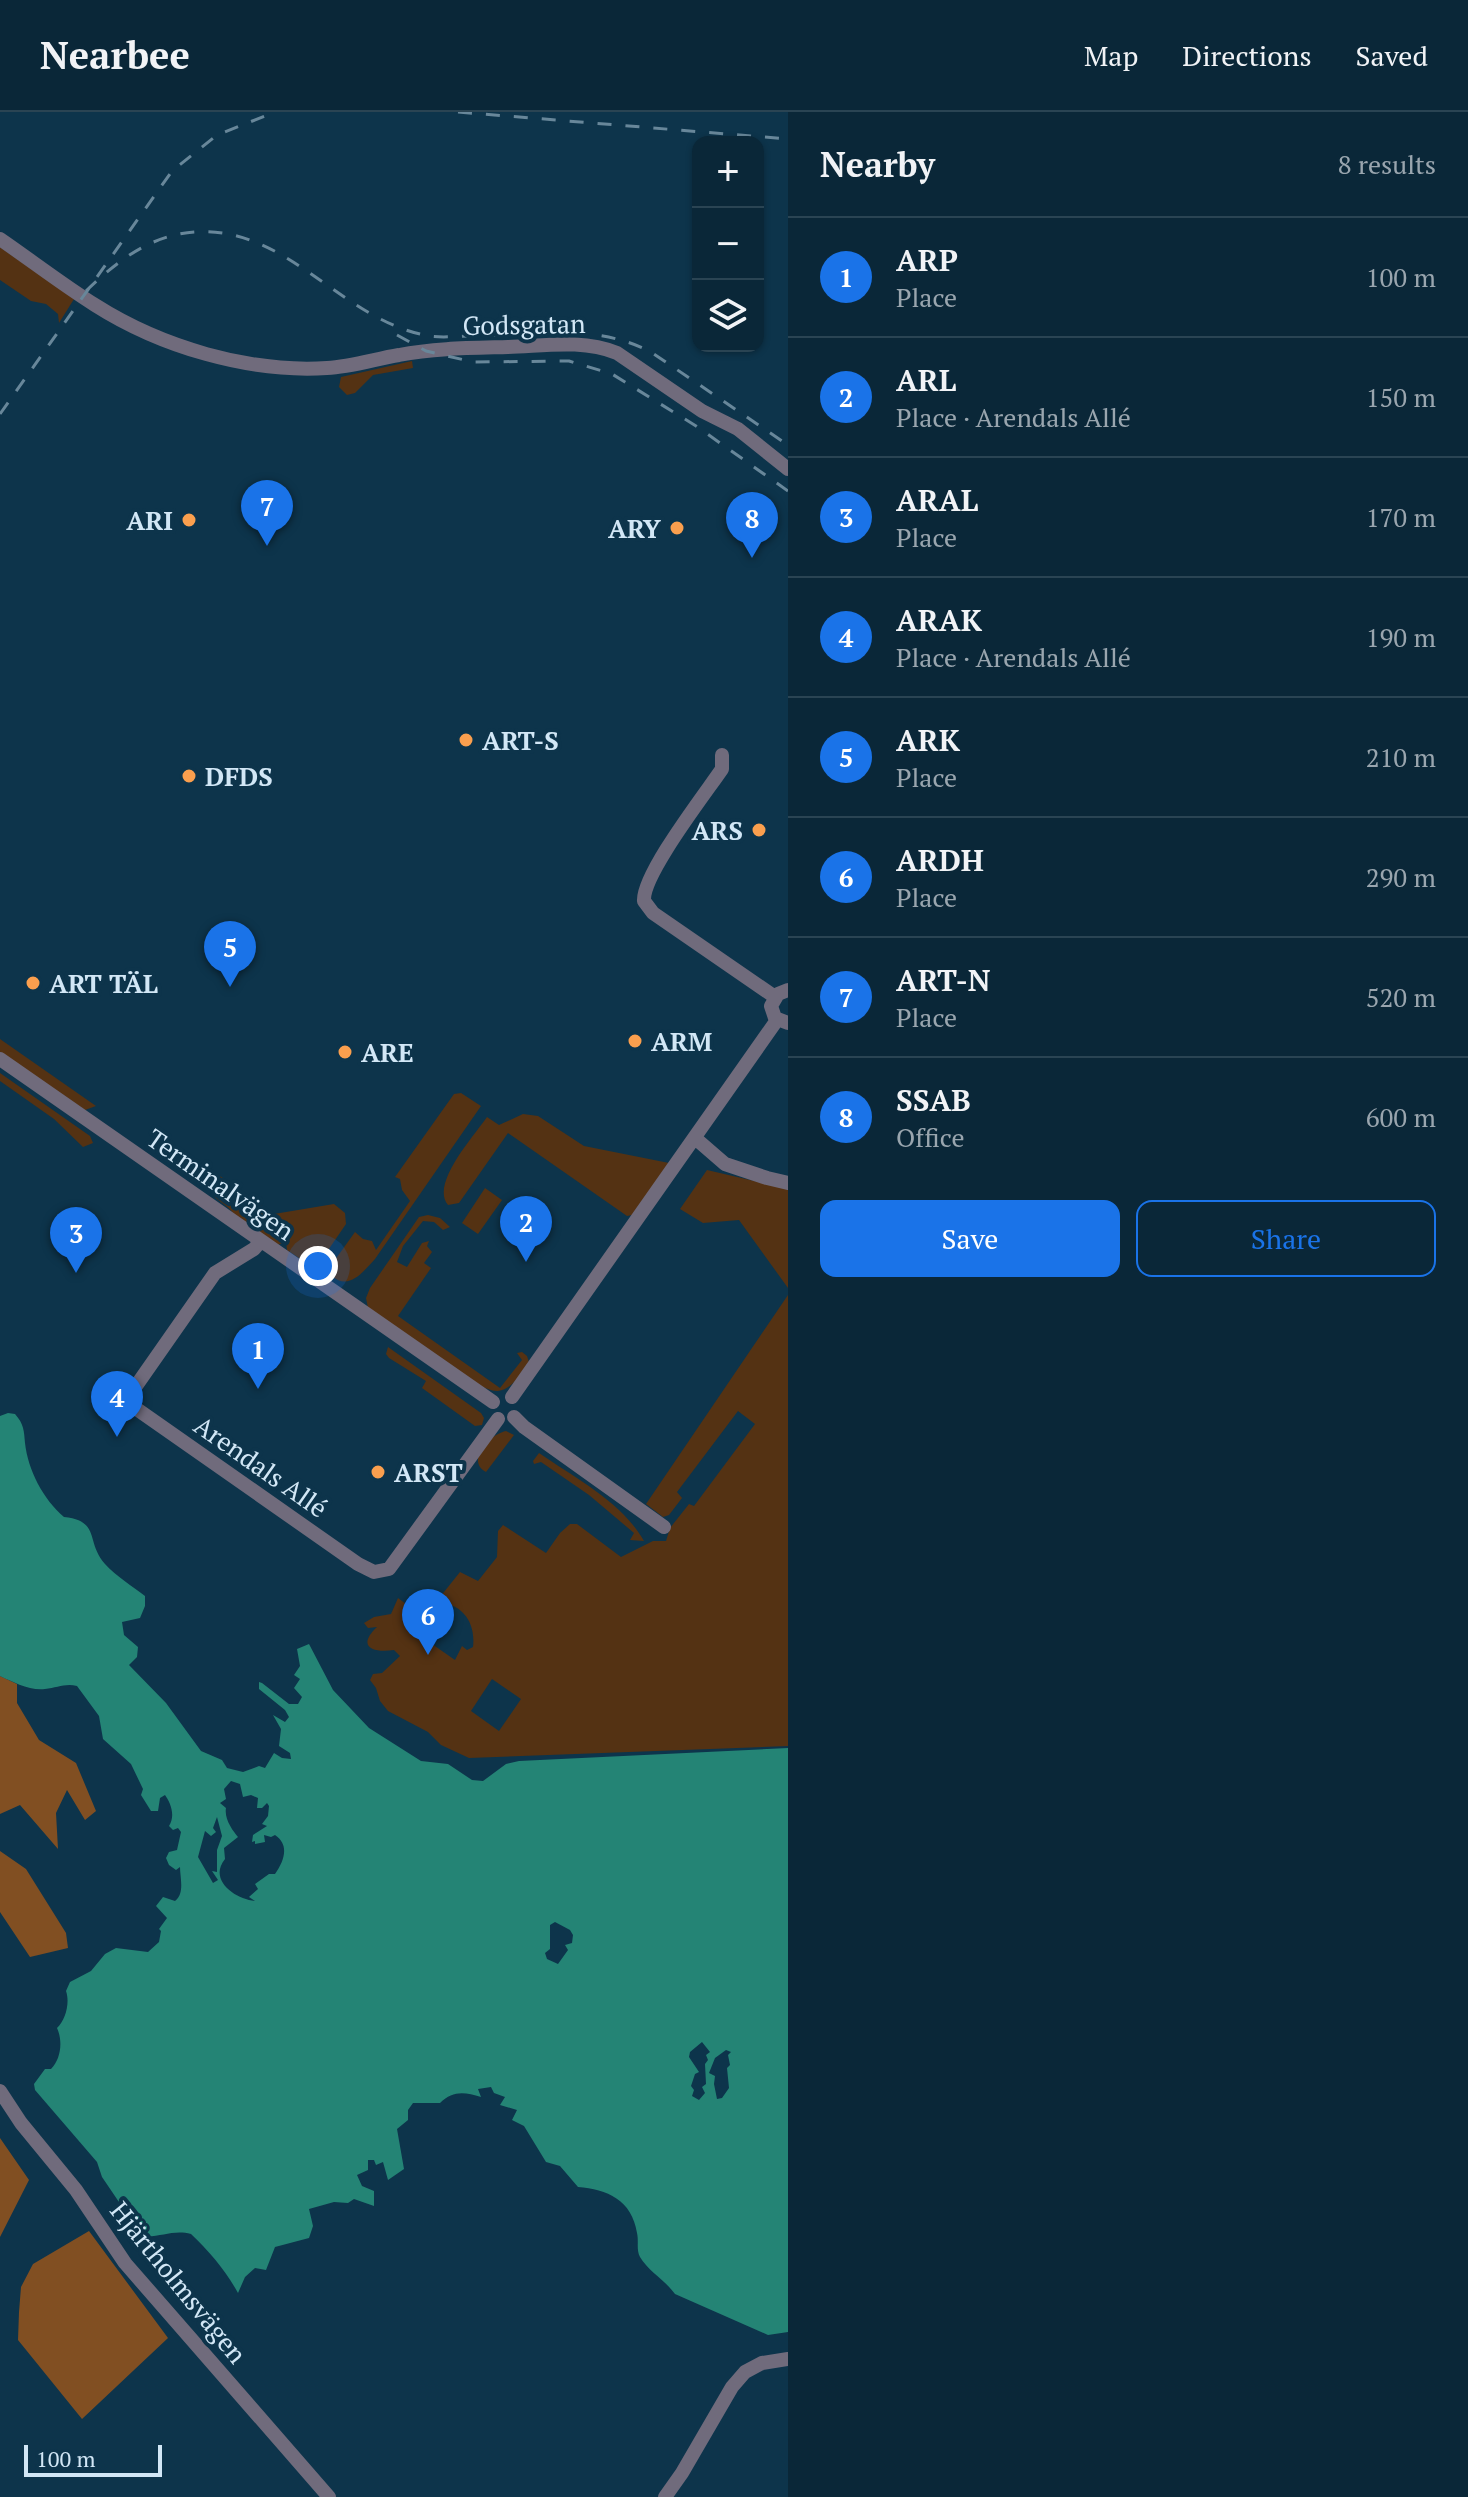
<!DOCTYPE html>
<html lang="en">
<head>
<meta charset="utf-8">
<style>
  :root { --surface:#0a2738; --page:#132f40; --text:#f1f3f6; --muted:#99a5ae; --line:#2a4453; --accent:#1a73e8 }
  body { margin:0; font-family:"PT Serif",serif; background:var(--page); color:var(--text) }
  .controls { position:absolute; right:24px; top:24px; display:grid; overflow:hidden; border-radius:16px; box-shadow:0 2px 6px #0004 }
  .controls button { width:72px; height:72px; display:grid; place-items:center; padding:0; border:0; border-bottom:2px solid var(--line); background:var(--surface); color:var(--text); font:40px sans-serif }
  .scale { position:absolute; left:24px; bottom:20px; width:138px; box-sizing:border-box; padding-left:8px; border:4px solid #d2e7f6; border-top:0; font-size:22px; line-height:28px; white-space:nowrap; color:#d2e7f6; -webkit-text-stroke:6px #0d344b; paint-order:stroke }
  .you { position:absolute; left:318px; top:1154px; width:28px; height:28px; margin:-20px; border:6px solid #fff; border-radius:50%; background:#1a73e8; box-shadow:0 0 0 12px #1a73e833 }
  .badge { display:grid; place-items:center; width:52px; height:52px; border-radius:50%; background:var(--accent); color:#fff; font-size:26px; font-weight:700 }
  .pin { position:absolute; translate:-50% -66px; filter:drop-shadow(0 2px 4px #0008) }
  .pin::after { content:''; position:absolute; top:42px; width:28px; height:24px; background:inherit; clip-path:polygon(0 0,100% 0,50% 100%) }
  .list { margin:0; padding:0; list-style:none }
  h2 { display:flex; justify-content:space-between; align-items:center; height:104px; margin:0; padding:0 32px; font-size:34px }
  h2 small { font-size:26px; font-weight:400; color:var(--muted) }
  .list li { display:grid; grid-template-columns:52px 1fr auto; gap:24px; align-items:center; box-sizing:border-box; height:120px; padding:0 32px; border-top:2px solid var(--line) }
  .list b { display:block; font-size:30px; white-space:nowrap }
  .list p { margin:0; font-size:26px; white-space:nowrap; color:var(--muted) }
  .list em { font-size:26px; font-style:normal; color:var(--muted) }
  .actions { display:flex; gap:16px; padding:24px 32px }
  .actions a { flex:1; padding:18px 0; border:2px solid var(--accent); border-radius:16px; text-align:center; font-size:28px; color:var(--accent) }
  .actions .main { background:var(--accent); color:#fff }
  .icon { flex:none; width:44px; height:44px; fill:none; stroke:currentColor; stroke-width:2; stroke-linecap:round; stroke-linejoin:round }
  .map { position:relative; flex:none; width:788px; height:2385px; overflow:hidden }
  header { display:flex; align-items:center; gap:48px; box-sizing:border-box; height:112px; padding:0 40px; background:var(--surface); border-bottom:2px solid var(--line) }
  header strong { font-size:38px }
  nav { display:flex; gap:44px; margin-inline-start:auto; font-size:28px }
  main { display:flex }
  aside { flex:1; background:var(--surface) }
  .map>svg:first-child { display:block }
  .green { fill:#543213; fill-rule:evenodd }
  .forest { fill:#814f22 }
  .water { fill:#248475; fill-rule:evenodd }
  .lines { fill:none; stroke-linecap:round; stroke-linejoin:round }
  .minor { stroke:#706b7c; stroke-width:14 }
  .rail { stroke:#68879a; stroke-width:3; stroke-dasharray:14 14; stroke-linecap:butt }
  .poi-dot { fill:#fa9f4e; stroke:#0d344b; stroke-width:3 }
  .labels { text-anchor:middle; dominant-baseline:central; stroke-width:8; stroke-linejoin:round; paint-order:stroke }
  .street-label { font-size:26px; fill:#d2e7f6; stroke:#0d344b }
  .poi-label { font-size:26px; font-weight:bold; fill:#d2e7f6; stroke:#0d344b; text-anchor:start }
</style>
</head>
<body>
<header>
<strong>Nearbee</strong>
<nav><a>Map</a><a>Directions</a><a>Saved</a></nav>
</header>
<main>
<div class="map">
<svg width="788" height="2385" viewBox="0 0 788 2385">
  <rect width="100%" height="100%" fill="#0d344b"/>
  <path class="green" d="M0 135 74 187 59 211 58 202 46 192 31 189 0 168Z
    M412 249 413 256 373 263 355 281 347 283 339 275 341 265Z
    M0 927 96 994 85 998 0 940Z
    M0 961 90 1024 93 1031 83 1035 54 1007 0 969Z
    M461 981 481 994 375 1147C363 1160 348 1180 331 1163L332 1152 355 1120 363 1127 372 1129 376 1138 410 1089 402 1078 400 1067 395 1065 454 982Z
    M523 1002 538 1004 584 1034 669 1051 632 1103 627 1104 508 1021 459 1091 448 1093C430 1072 474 1024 487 1005L499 1013Z
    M707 1058 788 1077V1176L739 1108 703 1111 680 1097Z
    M220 1064 274 1102 334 1092 345 1101 346 1112 320 1150 308 1152 287 1138 286 1129 278 1133 234 1103C229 1092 214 1089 210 1078Z
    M485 1076 502 1088 478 1122 462 1111Z
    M428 1103 440 1106 450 1115 443 1118 434 1110 423 1109 403 1134 397 1150 407 1155 422 1131 429 1129 427 1134 432 1140 424 1151 431 1156 398 1204 500 1276 522 1248 517 1241 522 1240 527 1244 529 1250C521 1261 513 1277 498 1279 475 1281 391 1212 368 1196L366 1186 370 1176 419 1105Z
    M788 1183V1634L469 1646 441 1633 428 1620 388 1599 380 1589 376 1576 370 1568 373 1562 382 1561 400 1544 394 1538C373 1541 356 1535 377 1515L368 1516 364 1511 374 1505 391 1502 398 1486 418 1501 409 1516 455 1548 462 1534 467 1538 473 1535C476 1510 462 1491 436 1490L460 1460 478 1469 497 1445 498 1419 503 1413 546 1441 560 1421 570 1412H577L621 1445 653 1429H666L670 1416 689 1392 694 1394 755 1312 738 1299 677 1380 682 1386 669 1403 663 1405 646 1392ZM492 1567 521 1587 499 1619 471 1599Z
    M388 1235 481 1301 484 1306 482 1313 475 1314 422 1276 426 1269 389 1246 386 1242Z
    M506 1319 514 1323 486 1360C465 1349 490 1322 506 1319Z
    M539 1341C575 1366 621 1389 644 1429L630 1428 634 1421 589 1383 541 1350 534 1352 533 1349Z"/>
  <path class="forest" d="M0 1564 17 1572V1591L39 1628 76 1651 96 1699 85 1708 67 1678 56 1701 58 1737 20 1693 0 1702Z
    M0 1739 26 1757 66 1821 68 1836 30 1845 0 1800Z
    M0 2026 29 2068 0 2125Z
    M89 2119 168 2226 82 2307 18 2228 19 2200 21 2175 33 2152Z"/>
  <path class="water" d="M8 1301 15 1302C24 1312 24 1319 25 1331 28 1358 43 1387 64 1405 101 1409 85 1429 105 1452 116 1464 132 1474 145 1484V1494L140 1506 122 1510 124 1523 138 1535 137 1545 129 1553 166 1591 201 1639 222 1648 227 1656 243 1660 259 1654 265 1656 274 1641 282 1646 291 1647 290 1641 279 1634 281 1617 273 1603 285 1610 289 1605 285 1598 259 1577V1570L262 1571 289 1592H298L302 1585 294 1576 300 1567 294 1563 300 1554 297 1537 309 1532 333 1578 369 1616 421 1649 448 1652 472 1668 483 1669 506 1652 519 1649 788 1636V2220L768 2223 675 2182C665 2168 648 2159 640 2145 636 2137 639 2130 637 2121 632 2088 607 2077 578 2075L560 2054 546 2050 524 2014 512 2008 517 1998 500 1993 505 1985 494 1981 491 1975 478 1977 481 1985C465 1980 453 1978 440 1991H413L408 1998V2008L397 2017 404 2057 388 2068 383 2050 376 2053 374 2048H368V2058L357 2063 362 2074 374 2079V2094L354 2087 348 2091 334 2090 309 2097 313 2114 309 2126 275 2135 266 2158 255 2156 245 2165 238 2181C226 2159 209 2139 191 2122 173 2117 160 2126 142 2124L102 2065 97 2050 35 1978 34 1972 45 1957H51C61 1947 63 1929 57 1916 66 1908 70 1890 66 1879L70 1870 91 1859 105 1842 116 1836 148 1840 159 1830 161 1819 159 1817 167 1806 156 1794 163 1785 175 1789C185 1781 180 1766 180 1755L176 1758 169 1753 166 1746 169 1740 177 1738 181 1720 178 1716 173 1718 169 1714C176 1703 170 1690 165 1683L160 1686 158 1699H151L141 1683 143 1677 131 1652 103 1627 99 1604 77 1574C65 1571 57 1576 45 1577 30 1579 13 1570 0 1564V1304ZM231 1669 240 1672 243 1685 251 1683 258 1686 257 1696H262L267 1691 269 1694 268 1704 262 1712 267 1714 253 1723 252 1730 255 1729V1732L265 1730 264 1723 271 1725 275 1723C290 1733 284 1749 275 1762H269L255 1772 258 1777 249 1785 255 1789C235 1787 208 1768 225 1747L224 1736 238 1725C233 1719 224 1707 226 1696L220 1691 226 1687 224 1677ZM217 1705 222 1724 217 1738V1760L212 1759 218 1768 213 1771 198 1745 205 1719 211 1724 216 1720 213 1716ZM555 1810 570 1818 573 1823 572 1831 565 1833 568 1838 558 1852 547 1847 545 1841 550 1837V1813ZM702 1930 710 1940 706 1943 708 1948 705 1952 706 1972 702 1975 705 1981 699 1988 692 1984 694 1978 691 1974 695 1962 699 1960 689 1945 690 1940ZM726 1938 731 1940 728 1943 730 1953 727 1956 729 1976 722 1986 717 1987 714 1972 715 1964 709 1961 715 1946Z"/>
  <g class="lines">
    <path class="minor" d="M0 127C32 149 63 173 95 193 161 235 249 261 327 256 351 255 375 247 399 243 435 236 472 236 508 235 544 234 582 227 617 241L702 299 738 317 788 357
      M722 643V657C705 682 642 763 644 789L653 801 775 885
      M788 878 778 882 771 894 775 906 788 911
      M0 947 493 1290
      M695 1026 725 1052 767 1066 788 1071
      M260 1130 254 1137 215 1161 129 1284 131 1293 358 1452 374 1460 389 1457 498 1307
      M512 1285 777 908
      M514 1305 524 1315 664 1415
      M0 1979 21 2011 76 2078 125 2151 329 2385
      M665 2385 682 2361 732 2275 745 2260 762 2251 788 2247"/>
    <path class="rail" d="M458 0 788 27
      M86 179C117 149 152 122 196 120 289 114 342 210 430 224 443 226 458 224 472 224 531 222 596 211 651 240L788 333
      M397 223 426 239 473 250 569 249 612 262 696 314 788 379
      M0 302 172 59 217 23 275 0"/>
  </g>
  <g class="poi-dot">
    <circle cx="189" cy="408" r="8"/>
    <circle cx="677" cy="416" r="8"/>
    <circle cx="466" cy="628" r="8"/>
    <circle cx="189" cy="664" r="8"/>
    <circle cx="759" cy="718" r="8"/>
    <circle cx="33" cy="871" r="8"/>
    <circle cx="635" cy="929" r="8"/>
    <circle cx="345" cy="940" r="8"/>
    <circle cx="378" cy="1360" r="8"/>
  </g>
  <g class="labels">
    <g class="street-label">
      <text transform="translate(524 212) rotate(-1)">Godsgatan</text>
      <text transform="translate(221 1072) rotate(35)">Terminalvägen</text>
      <text transform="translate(261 1354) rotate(35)">Arendals Allé</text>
      <text transform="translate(179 2170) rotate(51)">Hjärtholmsvägen</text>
    </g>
    <g class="poi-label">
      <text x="173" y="408" text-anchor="end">ARI</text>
      <text x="661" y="416" text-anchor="end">ARY</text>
      <text x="482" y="628">ART-S</text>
      <text x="205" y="664">DFDS</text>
      <text x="743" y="718" text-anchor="end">ARS</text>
      <text x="49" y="871">ART TÄL</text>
      <text x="651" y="929">ARM</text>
      <text x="361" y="940">ARE</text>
      <text x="394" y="1360">ARST</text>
    </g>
  </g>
</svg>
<div class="controls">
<button>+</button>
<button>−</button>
<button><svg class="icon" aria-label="layers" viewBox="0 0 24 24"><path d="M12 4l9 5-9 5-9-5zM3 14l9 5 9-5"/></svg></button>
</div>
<div class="scale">100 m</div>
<div class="you"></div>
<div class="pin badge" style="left:258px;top:1277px">1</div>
<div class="pin badge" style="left:526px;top:1150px">2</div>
<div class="pin badge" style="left:76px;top:1161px">3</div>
<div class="pin badge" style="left:117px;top:1325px">4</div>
<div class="pin badge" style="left:230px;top:875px">5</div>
<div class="pin badge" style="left:428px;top:1543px">6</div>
<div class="pin badge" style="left:267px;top:434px">7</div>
<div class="pin badge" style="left:752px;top:446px">8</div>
</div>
<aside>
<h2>Nearby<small>8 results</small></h2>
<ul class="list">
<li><span class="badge">1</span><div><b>ARP</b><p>Place</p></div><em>100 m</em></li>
<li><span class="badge">2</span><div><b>ARL</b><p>Place · Arendals Allé</p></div><em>150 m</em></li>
<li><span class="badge">3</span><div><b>ARAL</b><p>Place</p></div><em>170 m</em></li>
<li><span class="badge">4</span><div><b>ARAK</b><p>Place · Arendals Allé</p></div><em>190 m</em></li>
<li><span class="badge">5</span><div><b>ARK</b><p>Place</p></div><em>210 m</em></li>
<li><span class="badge">6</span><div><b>ARDH</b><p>Place</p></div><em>290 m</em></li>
<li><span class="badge">7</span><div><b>ART-N</b><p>Place</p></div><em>520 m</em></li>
<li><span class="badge">8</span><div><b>SSAB</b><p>Office</p></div><em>600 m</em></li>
</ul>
<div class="actions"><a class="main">Save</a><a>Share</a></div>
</aside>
</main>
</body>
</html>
